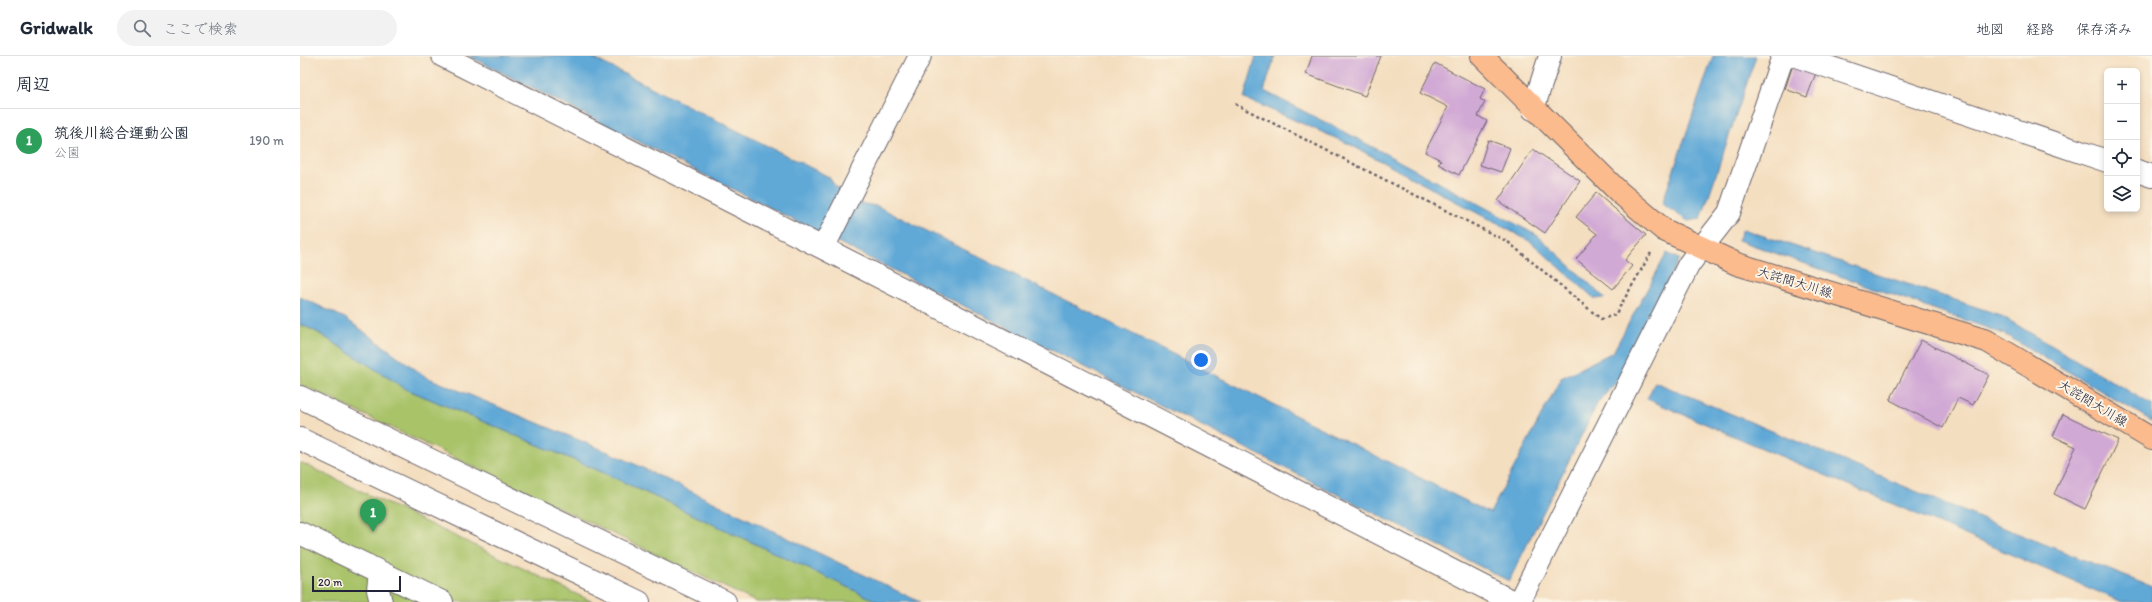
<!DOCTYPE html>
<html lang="ja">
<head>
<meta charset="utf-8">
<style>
  :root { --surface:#fff; --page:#f2f2f3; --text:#1f2937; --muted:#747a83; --line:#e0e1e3; --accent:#c8321e }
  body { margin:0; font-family:Itim,"Klee One",sans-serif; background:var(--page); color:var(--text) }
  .controls { position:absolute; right:12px; top:12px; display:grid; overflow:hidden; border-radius:6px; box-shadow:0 2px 6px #0003 }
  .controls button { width:36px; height:36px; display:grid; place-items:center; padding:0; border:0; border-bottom:1px solid var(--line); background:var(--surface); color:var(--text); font:20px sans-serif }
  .scale { position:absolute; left:12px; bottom:10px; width:89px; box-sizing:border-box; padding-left:4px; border:2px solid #22223b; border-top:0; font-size:11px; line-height:14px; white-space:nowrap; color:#22223b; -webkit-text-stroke:3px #fcf5e5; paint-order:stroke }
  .you { position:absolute; left:901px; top:304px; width:14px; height:14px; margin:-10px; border:3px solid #fff; border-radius:50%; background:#1a73e8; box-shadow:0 0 0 6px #1a73e833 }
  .badge { display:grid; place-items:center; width:26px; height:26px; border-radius:50%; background:var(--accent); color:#fff; font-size:13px; font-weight:700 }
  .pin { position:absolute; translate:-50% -33px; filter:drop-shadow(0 1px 2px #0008) }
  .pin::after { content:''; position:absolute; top:21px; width:14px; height:12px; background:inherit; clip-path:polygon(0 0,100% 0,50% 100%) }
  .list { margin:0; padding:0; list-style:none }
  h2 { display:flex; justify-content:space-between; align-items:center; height:52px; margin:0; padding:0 16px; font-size:17px }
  h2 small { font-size:13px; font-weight:400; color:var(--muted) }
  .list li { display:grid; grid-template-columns:26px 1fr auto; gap:12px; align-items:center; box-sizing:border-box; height:64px; padding:0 16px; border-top:1px solid var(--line) }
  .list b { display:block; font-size:15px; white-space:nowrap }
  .list p { margin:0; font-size:13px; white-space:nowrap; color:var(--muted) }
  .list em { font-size:13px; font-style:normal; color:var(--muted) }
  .icon { flex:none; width:22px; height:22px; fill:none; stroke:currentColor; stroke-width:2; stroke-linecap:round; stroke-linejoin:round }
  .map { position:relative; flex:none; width:1852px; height:546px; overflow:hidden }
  header { display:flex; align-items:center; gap:24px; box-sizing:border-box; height:56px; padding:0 20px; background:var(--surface); border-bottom:1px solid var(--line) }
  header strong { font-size:19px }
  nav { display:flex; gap:22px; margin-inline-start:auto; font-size:14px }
  .search { width:280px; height:36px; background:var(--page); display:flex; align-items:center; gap:10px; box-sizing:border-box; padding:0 14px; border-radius:22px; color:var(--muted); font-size:15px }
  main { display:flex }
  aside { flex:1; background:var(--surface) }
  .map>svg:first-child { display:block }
  .green { fill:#a9c369; stroke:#667252 }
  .water { fill:#60a9d7; stroke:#416689 }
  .building { fill:#d1a9d5 }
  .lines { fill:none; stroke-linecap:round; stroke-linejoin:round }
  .minor-casing { stroke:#6c646a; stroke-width:24 }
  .major-casing { stroke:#6c646a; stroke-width:24 }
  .path { stroke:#6c646a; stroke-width:2.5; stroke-dasharray:3 3; stroke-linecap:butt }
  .minor { stroke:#fff; stroke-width:22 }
  .major { stroke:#fbbb8d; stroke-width:22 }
  .labels { text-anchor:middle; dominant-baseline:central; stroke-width:4; stroke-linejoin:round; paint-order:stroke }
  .street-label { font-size:13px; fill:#22223b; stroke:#fcf5e5 }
</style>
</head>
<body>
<header>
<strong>Gridwalk</strong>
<div class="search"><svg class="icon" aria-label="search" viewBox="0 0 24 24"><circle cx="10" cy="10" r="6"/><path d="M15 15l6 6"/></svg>ここで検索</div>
<nav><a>地図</a><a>経路</a><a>保存済み</a></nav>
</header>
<main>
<aside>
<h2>周辺<small></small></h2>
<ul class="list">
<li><span class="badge" style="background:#2e9e5b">1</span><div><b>筑後川総合運動公園</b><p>公園</p></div><em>190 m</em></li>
</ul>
</aside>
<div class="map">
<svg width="1852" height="546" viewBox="0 0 1852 546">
  <rect width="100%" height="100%" fill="#fcf5e5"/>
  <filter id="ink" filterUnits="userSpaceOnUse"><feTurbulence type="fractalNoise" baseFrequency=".025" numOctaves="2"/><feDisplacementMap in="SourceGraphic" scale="8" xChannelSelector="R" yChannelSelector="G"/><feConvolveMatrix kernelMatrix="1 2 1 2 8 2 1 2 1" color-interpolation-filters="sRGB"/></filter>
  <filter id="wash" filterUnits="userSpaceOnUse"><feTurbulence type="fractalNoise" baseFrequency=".012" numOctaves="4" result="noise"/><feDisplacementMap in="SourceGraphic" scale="16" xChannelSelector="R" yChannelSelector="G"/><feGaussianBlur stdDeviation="0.9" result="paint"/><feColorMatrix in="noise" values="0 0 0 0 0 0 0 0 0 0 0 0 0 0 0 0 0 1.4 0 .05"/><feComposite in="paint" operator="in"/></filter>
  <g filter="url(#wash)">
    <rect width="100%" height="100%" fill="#f4dec0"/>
    <path class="green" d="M0 268 17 276 106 333 302 416 579 546H456L0 328Z
      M0 406 293 546H0Z"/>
    <path class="water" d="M169 0H289L529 121C542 142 554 147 577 150L1190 457 1261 322 1313 296 1367 197 1379 203 1321 321 1298 346 1209 525Z
      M956 0H975L964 35 1056 82 1238 180 1305 242 1295 243 1231 186 1049 88 944 42Z
      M1413 0H1456L1401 163 1388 165 1362 148Z
      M1443 173 1700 259 1852 349V365L1704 278 1438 184Z
      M0 241 45 262 126 321 320 401 620 546H579L302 416 106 333 17 276 0 268Z
      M1355 326 1694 468 1852 531V546H1822L1347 343Z"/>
    <g id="blocks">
      <path class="building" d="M1012 0H1081L1065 40 1006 18Z
        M1135 7 1185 33 1180 43 1185 46 1178 60 1187 65 1159 119 1138 108 1141 104 1125 96 1148 51 1120 37Z
        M1493 9 1516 17 1507 41 1485 33Z
        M1188 84 1210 92 1201 116 1180 109Z
        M1233 93 1280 125 1245 177 1198 145Z
        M1296 137 1346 179 1325 204 1332 210 1313 233 1276 203 1297 178 1276 161Z
        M1621 284 1689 319 1673 349 1658 342 1643 372 1590 344Z
        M1763 358 1818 384 1785 453 1754 438 1776 391 1753 380Z"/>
    </g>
  </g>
  <g filter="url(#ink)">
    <use href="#blocks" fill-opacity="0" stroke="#6c646a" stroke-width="1"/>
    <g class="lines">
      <defs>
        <path id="minor" d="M143 0 523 192 1213 546
          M1496 0 1807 105
          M1233 53 1250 0
          M1837 115 1852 120
          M523 192 620 0
          M0 341 425 546
          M0 383 339 546
          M0 477 142 546
          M80 516 78 534 81 546
          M1219 546 1389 208 1429 157 1483 0"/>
        <path id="major" d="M1182 0 1319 136 1364 174 1437 208 1687 285 1852 383"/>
      </defs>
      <use href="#minor" class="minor-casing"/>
      <use href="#major" class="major-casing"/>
      <path class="path" d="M935 48 1208 186 1301 263 1315 259 1351 197"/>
      <use href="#minor" class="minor"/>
      <use href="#major" class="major"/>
    </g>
  </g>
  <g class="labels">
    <g class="street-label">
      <text transform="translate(1495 226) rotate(17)">大詫間大川線</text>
      <text transform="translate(1793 347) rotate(31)">大詫間大川線</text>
    </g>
  </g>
</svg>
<div class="controls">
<button>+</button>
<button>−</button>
<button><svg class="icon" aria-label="locate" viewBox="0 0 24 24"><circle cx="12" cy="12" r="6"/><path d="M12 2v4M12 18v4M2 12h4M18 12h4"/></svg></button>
<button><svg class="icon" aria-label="layers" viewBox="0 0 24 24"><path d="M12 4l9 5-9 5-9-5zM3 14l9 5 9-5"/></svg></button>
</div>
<div class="scale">20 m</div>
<div class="you"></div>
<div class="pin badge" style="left:73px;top:476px;background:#2e9e5b">1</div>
</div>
</main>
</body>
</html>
